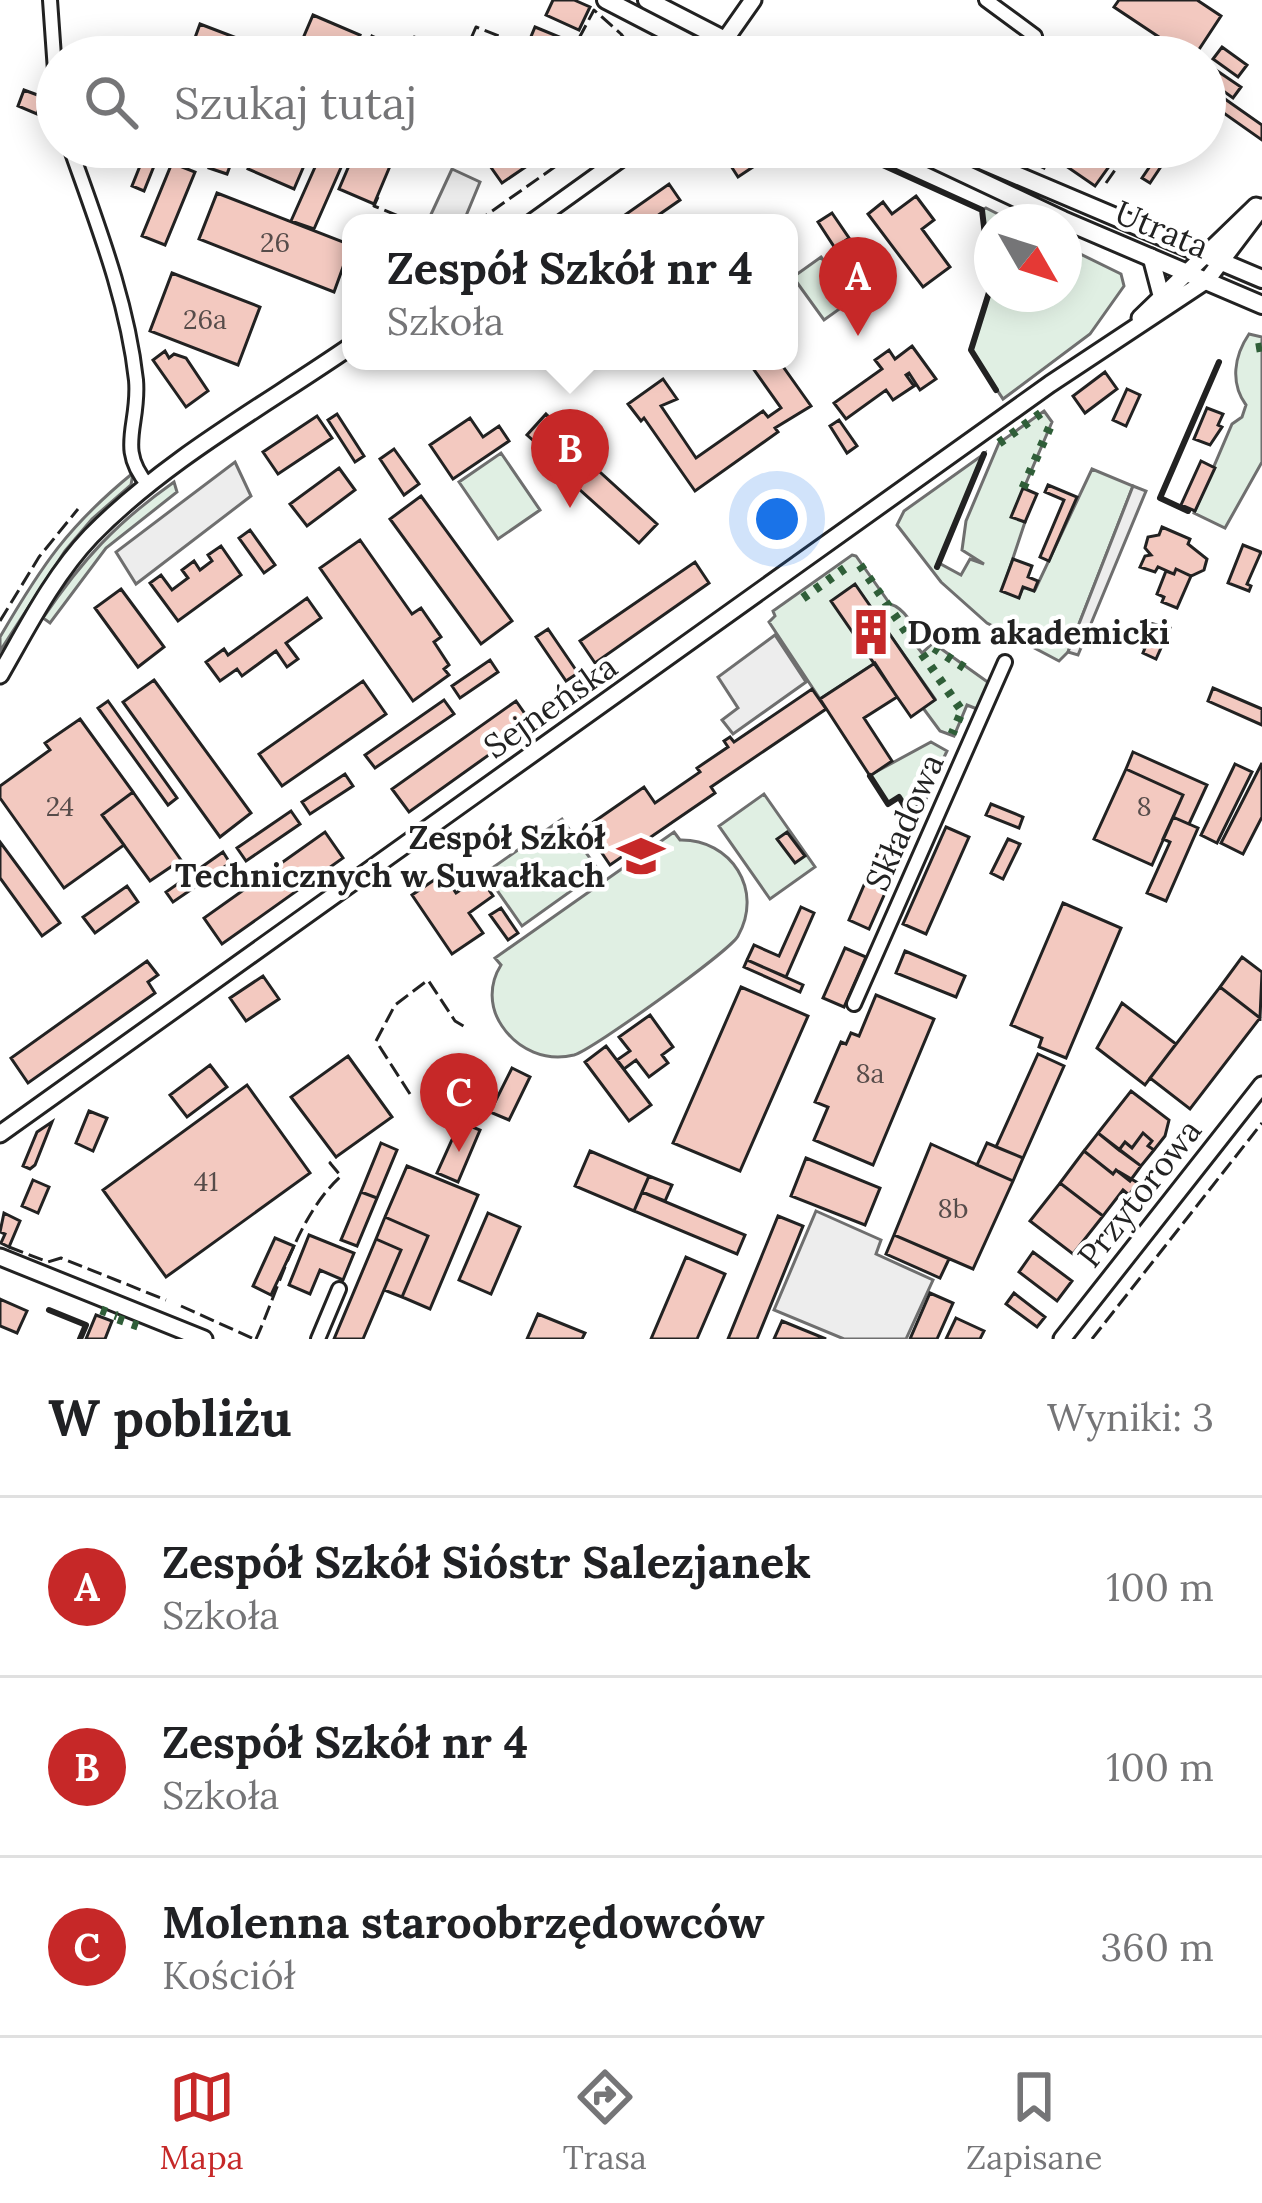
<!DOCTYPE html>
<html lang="pl">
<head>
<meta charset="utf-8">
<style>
  :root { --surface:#fff; --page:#f2f2f2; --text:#202124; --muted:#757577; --line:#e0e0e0; --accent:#c62828 }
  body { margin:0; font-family:Lora,serif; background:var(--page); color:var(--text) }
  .compass { position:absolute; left:974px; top:204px; width:108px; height:108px; border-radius:50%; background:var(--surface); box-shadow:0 6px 30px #0003; rotate:129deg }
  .you { position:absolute; left:777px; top:519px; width:42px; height:42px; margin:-30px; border:9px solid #fff; border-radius:50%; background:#1a73e8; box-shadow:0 0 0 18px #1a73e833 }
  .badge { display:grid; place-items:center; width:78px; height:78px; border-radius:50%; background:var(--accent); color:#fff; font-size:39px; font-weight:700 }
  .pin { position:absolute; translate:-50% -99px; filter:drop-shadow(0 3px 6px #0008) }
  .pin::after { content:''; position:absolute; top:63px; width:42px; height:36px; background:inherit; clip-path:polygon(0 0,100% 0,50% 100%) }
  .popup { position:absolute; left:342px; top:214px; width:456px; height:156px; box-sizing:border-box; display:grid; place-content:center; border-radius:24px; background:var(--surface); filter:drop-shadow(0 3px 9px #0005); font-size:39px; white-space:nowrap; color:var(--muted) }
  .popup b { font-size:45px; color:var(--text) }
  .popup::after { content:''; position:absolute; left:50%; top:100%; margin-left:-24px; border:24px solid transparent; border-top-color:var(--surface) }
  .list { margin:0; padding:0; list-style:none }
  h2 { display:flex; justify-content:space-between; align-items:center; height:156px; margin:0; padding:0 48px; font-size:51px }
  h2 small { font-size:39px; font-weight:400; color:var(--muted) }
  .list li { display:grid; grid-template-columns:78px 1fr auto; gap:36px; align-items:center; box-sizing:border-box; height:180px; padding:0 48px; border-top:3px solid var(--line) }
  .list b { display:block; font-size:45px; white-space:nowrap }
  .list p { margin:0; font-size:39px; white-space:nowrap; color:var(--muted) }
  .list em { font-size:39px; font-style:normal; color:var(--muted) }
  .icon { flex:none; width:66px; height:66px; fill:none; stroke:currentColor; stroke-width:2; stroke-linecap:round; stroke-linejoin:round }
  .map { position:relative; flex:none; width:1262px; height:1339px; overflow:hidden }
  .search { position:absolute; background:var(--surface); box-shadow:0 6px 30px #0003; left:36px; right:36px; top:36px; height:132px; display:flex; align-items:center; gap:30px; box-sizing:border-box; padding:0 42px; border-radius:66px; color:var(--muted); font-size:45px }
  .sheet { height:696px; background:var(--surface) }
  nav { display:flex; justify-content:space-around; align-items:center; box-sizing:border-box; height:168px; border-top:3px solid var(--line); background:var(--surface); font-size:33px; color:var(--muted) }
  nav a { display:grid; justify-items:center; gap:6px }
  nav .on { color:var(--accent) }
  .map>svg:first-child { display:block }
  .green { fill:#e0efe3; stroke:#6f6f6f; stroke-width:3 }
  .parking { fill:#ededed; stroke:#6f6f6f; stroke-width:3 }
  .building { fill:#f3c9c0; stroke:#222; stroke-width:3 }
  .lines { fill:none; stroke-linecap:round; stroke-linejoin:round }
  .minor-casing { stroke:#222; stroke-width:18 }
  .tertiary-casing { stroke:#222; stroke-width:21 }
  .secondary-casing { stroke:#222; stroke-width:22 }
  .minor { stroke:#fff; stroke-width:12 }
  .tertiary { stroke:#fff; stroke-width:15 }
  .secondary { stroke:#fff; stroke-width:16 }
  .hedge { stroke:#2f5e38; stroke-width:9; stroke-dasharray:6 9; stroke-linecap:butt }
  .fence { stroke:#222; stroke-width:3; stroke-dasharray:15 6; stroke-linecap:butt }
  .wall { stroke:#222; stroke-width:6 }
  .labels { text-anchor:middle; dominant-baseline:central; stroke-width:9; stroke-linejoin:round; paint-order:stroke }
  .number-label { font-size:27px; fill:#564c4a }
  .street-label { font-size:33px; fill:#222; stroke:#fff }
  .poi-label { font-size:33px; font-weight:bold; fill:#222; stroke:#fff; text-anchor:start }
</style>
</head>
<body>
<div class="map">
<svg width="1262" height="1339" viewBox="0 0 1262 1339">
  <rect width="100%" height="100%" fill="#fff"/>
  <path class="green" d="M986 208 1014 222H992V294H1064V246L1121 274 1124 286 1090 334 1003 399 971 350 991 286 982 210Z
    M821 257 852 300 824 320 793 277Z
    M1249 334 1262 337V462L1225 528 1194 513 1232 424 1242 417 1246 405C1230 383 1234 356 1249 334Z
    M1044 411 1052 422 1012 516 1025 522 1002 591 1019 597 1023 587 1035 590 1092 469 1133 486 1068 652 1059 661 987 623 941 582 897 525 904 511 984 454 939 563 961 575 970 559 984 564 962 550 966 521 999 443Z
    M501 453 540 510 498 539 459 482Z
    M133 473 131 485 92 519 65 551 0 651V637C42 565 68 526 133 473Z
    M174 482 177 492 106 548 50 623 43 618C82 560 116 523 174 482Z
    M852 555 856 556 890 604C904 608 915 626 919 640L915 644 922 653 933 643 989 683 977 709 967 705 954 736 940 731 923 708 935 699 855 585 875 663 820 699 769 622 775 616 773 611Z
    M931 742 947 751 923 802 910 815 899 798 888 804 870 775Z
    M764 794 815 867 770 899 719 826Z
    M562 819 599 871 522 926 485 873Z
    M674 832 680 840C731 839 764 890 738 936 730 951 592 1050 574 1055 546 1062 518 1050 502 1026 489 1007 489 984 501 965L495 958Z"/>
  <path class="parking" d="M452 169 480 182 463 223H427Z
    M235 462 251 496 136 584 116 552Z
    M1133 486 1146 491 1078 655 1068 652Z
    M775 635 806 682 733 734 722 720 738 708 718 677Z
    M816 1211 881 1240 876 1254 933 1280 906 1339H844L774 1310Z"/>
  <path class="building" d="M553 0H574L590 7 579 30 546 15Z
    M1119 0H1197L1221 16 1194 57H1189L1114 7Z
    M313 15 360 35 350 57H295Z
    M200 24 276 53 275 57H188Z
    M535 27 562 38 557 51 530 39Z
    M372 36 394 46 389 57H363Z
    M1222 47 1247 65 1238 77 1213 59Z
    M1210 66 1241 87 1233 98 1205 78Z
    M24 90 43 97 37 114 18 106Z
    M1215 92 1262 125V140L1208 102Z
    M217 147H237L227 174 209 168Z
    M257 147H312L294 189 248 169Z
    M324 147H350L314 229 291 221Z
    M357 147H398L374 204 339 189Z
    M460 147H550L552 149 502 183 485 159Z
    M723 147 733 148 783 147 738 177 720 149Z
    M1022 147 1052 151 1044 168 1018 156Z
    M1076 147H1084L1110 165 1095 186 1063 164Z
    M1163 147H1174L1150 183 1142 178Z
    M144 156 156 161 144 191 132 186Z
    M172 163 195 172 165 245 142 236Z
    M669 184 680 200 647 223H627L622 217Z
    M217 193 351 245 334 292 199 239Z
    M916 196 934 220 922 229 950 267 923 287 868 214 883 202 892 214Z
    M832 213 849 238 835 248 818 222Z
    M172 273 260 307 238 365 150 331Z
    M912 346 936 379 920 390 909 373 906 375 914 386 893 400 886 390 846 419 834 403 882 369 875 360 889 350 895 359Z
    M165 351 169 358 174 354 186 358 208 391 186 407 153 360Z
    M754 361H779L811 406 775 428 778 432 695 491 644 418 641 421 628 404 663 379 677 399 661 406 696 458 763 411 768 417 781 408 750 364Z
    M1105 372 1117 389 1085 413 1073 396Z
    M1127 389 1140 395 1126 426 1113 420Z
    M1207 408 1223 414 1218 425 1222 427 1210 445 1194 439Z
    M337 414 364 456 355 462 328 420Z
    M546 414 582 448 579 453 657 524 639 543 560 472 564 468 527 435Z
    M317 416 332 438 278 474 263 452Z
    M470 418 483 437 499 426 509 441 453 479 430 445Z
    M839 420 857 446 847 453 830 426Z
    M394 449 419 484 404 495 380 459Z
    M1201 461 1215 468 1195 511 1181 505Z
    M339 468 355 490 307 526 290 504Z
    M1048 485 1077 497 1049 561 1040 557 1064 500 1045 492Z
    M1023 488 1037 494 1025 522 1011 517Z
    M421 496 512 621 481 644 390 519Z
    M1162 527 1190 539 1188 544 1207 559 1204 570 1191 576 1176 569 1174 574 1158 567 1155 572 1140 567 1145 556 1151 555 1145 548 1148 537 1159 535Z
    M250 530 275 565 264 573 239 538Z
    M360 540 412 614 421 608 441 637 434 642 449 665 444 669 449 675 413 701 320 568Z
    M1243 545 1261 552 1247 584 1251 586 1249 591 1228 583Z
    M221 546 241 575 178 621 150 583 161 575 172 590 188 578 182 570 194 561 200 570 212 561 208 555Z
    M1013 559 1032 566 1028 577 1038 581 1034 591 1023 587 1019 598 1001 591Z
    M695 562 709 583 595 663 580 641Z
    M1176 569 1191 576 1177 608 1162 602 1164 597 1157 594 1166 571 1174 574Z
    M855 584 935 700 911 717 831 601Z
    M121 589 164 647 138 667 95 608Z
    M307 598 321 618 286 643 298 659 287 667 276 651 242 676 237 669 220 681 206 662 224 649 228 655Z
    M1145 622 1170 628 1156 659 1143 653 1145 648 1136 644Z
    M548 629 578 673 566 681 536 637Z
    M490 660 498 672 460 698 452 686Z
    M875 663 897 697 864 718 892 761 870 776 820 699Z
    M154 680 251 813 220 837 123 702Z
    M363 681 386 714 282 786 259 754Z
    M1213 688 1262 709V725L1208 701Z
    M812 689 826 709 711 787 715 793 610 865 585 828 644 787 655 803 700 772 697 768 728 747 724 741 730 737 734 742Z
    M444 700 454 714 375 768 365 755Z
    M108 701 177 798 168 805 98 708Z
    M516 701 532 724 409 812 392 789Z
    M80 719 133 792 102 815 124 845 64 888 0 798V786L50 750 45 743Z
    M1133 752 1207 785 1189 824 1173 817 1183 795 1126 769Z
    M1262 763V817L1243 854 1221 843Z
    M1235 764 1252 772 1217 843 1201 835Z
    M1126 769 1183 795 1152 865 1094 839Z
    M345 774 353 786 310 814 302 802Z
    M133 792 181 860 150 881 102 815Z
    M991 804 1023 817 1019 828 986 815Z
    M291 811 300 824 246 861 237 848Z
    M1173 817 1198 828 1166 901 1147 893 1170 842 1163 839Z
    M946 827 969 837 926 934 903 924Z
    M325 832 343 858 222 944 204 918Z
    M787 832 805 856 795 863 777 839Z
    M1008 839 1020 844 1003 879 991 873Z
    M0 842 60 923 42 936 0 878Z
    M880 848 901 857 869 929 849 920Z
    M223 852 230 863 173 902 166 892Z
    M443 874 456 893 480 877 493 896 469 913 483 933 452 954 412 895Z
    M127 886 138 902 95 933 83 917Z
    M1063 903 1121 928 1066 1058 1039 1047 1042 1038 1011 1025Z
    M801 907 814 913 786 977 747 960 754 945 779 956Z
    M501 908 518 933 508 940 490 915Z
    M845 948 866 957 844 1007 823 998Z
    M905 951 965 976 956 997 896 973Z
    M1242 957 1262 972 1260 1018 1220 987Z
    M747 960 803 985 800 992 744 967Z
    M147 961 158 975 148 982 155 993 28 1083 11 1058Z
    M263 976 279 999 246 1021 230 998Z
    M741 987 808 1016 740 1171 673 1143Z
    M1220 987 1260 1018 1190 1109 1150 1078Z
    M876 995 934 1019 873 1165 814 1140 828 1107 815 1102 841 1042 846 1044 851 1033 859 1036Z
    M1122 1003 1176 1044 1145 1085 1097 1048Z
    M650 1015 673 1047 662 1055 668 1063 649 1077 636 1060 624 1069 617 1060 630 1051 619 1037Z
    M606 1046 651 1105 629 1121 585 1062Z
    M1038 1054 1064 1066 1023 1158 996 1147Z
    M348 1056 392 1117 336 1157 291 1097Z
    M210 1065 227 1087 187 1117 170 1095Z
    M512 1068 530 1077 509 1120 490 1112Z
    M247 1085 310 1173 166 1277 103 1190Z
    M1131 1091 1169 1120 1165 1136 1154 1150 1148 1146 1152 1141 1143 1133 1132 1148 1125 1142 1119 1150 1098 1133Z
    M89 1111 107 1118 93 1151 76 1143Z
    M52 1122 35 1165 30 1169 23 1166 37 1132Z
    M460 1122 480 1130 458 1182 437 1173Z
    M1098 1133 1141 1166 1130 1181 1116 1170 1113 1174 1084 1151Z
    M1143 1133 1152 1141 1148 1146 1154 1150 1141 1166 1119 1150 1125 1142 1132 1148Z
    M381 1143 397 1150 377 1198 361 1192Z
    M987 1143 1023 1158 1013 1181 977 1165Z
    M931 1144 1013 1181 973 1269 894 1235Z
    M590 1151 649 1176 634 1211 575 1186Z
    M1084 1151 1113 1174 1116 1170 1138 1183 1129 1195 1123 1190 1103 1216 1060 1183Z
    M806 1158 880 1188 865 1225 791 1196Z
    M407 1166 478 1195 430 1309 402 1297 428 1236 385 1217Z
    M649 1176 672 1185 665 1201 642 1192Z
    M33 1180 49 1187 38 1213 22 1206Z
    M1060 1183 1103 1216 1073 1254 1030 1221Z
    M361 1192 377 1198 357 1246 341 1240Z
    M642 1192 745 1235 737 1254 634 1211Z
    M4 1213 20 1221 9 1247 1 1243 5 1234 0 1232Z
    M488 1213 520 1227 491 1294 459 1280Z
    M778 1216 803 1226 757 1339H728Z
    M385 1217 428 1236 402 1297 384 1290 401 1250 376 1239Z
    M309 1235 354 1253 343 1280 320 1270 310 1294 289 1285Z
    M894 1235 949 1259 940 1278 886 1254Z
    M275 1238 294 1246 271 1295 253 1286Z
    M376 1239 401 1250 363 1339H334Z
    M1033 1252 1072 1281 1057 1301 1019 1272Z
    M686 1257 725 1274 697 1339H651Z
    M930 1293 953 1303 937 1339H910Z
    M1014 1293 1045 1317 1037 1327 1006 1304Z
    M0 1299 27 1311 17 1333 0 1326Z
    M538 1314 585 1333 582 1339H527Z
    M96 1315 112 1321 105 1339H86Z
    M956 1318 984 1331 980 1339H946Z
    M782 1321 826 1339H774Z"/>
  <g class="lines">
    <defs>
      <path id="minor" d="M50 0 57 99
        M986 0 1035 36
        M70 147C97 224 127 299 136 380 140 425 116 448 148 485
        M854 1004 1005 662
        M318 1339 339 1289"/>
      <path id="tertiary" d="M720 47 753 0
        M531 223 637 147
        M1151 257 1161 295
        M1140 318 1256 206
        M0 675C27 628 53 576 91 536 165 460 264 406 351 346
        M0 1134 1050 384 1207 280 1262 207
        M0 1257 204 1339
        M1062 1339 1262 1085"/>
      <path id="secondary" d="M606 0 716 57
        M647 0 758 57
        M908 147 1063 220 1262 305
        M950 147 1262 279"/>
    </defs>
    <use href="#minor" class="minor-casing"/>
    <use href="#tertiary" class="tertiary-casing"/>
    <use href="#secondary" class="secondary-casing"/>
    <use href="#minor" class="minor"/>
    <use href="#tertiary" class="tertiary"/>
    <use href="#secondary" class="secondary"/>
    <path class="hedge" d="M1256 348 1262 347
      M999 443 1044 411
      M1023 488 1052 422
      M860 565 913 642
      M803 598 851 564
      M934 648 971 672
      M922 654 962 711 952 734
      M101 1310 117 1316
      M118 1319 141 1327"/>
    <path class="fence" d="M406 57 414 37 461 57
      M463 57 476 27 552 57
      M569 57 594 10 621 34 638 57
      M1106 183 1120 163
      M378 197 374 206 416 223
      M475 223 583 147
      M0 621 39 557 78 509
      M410 1094 376 1041 395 1005 428 980 455 1021 465 1027
      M9 1247 48 1262 61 1258 166 1300
      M181 1306 254 1339
      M256 1339C280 1286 297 1216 341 1176L330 1163 336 1157
      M1092 1339 1262 1123"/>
    <path class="wall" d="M843 147 982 210 991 286 971 350 996 390
      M1188 511 1160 498 1219 362
      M937 567 984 454
      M870 776 888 804 899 797 910 815 923 802 931 782
      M49 1310 86 1325 80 1339"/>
  </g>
  <defs>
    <symbol id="building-bare" viewBox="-9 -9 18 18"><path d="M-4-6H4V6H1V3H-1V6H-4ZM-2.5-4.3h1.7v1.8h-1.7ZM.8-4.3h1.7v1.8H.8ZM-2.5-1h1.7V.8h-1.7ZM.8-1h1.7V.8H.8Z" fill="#c62828" stroke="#fff" stroke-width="2.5" paint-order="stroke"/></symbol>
    <symbol id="school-bare" viewBox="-9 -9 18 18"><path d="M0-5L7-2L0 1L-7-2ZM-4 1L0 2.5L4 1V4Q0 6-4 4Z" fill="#c62828" stroke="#fff" stroke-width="2.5" paint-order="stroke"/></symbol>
  </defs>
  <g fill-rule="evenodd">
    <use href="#building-bare" x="838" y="599" width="66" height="66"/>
    <use href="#school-bare" x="608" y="823" width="66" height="66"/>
  </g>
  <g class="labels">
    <g class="number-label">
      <text x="275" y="242">26</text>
      <text x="205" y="319">26a</text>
      <text x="60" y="806">24</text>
      <text x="1144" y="806">8</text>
      <text x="870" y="1073">8a</text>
      <text x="206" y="1181">41</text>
      <text x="953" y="1208">8b</text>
    </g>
    <g class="street-label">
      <text transform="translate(1162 229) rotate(23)">Utrata</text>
      <text transform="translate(550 706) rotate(-35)">Sejneńska</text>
      <text transform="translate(904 822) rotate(-66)">Składowa</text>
      <text transform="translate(1139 1193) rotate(-52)">Przytorowa</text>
    </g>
    <g class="poi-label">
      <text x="907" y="632">Dom akademicki</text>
      <text x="605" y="837" text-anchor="end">Zespół Szkół<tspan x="605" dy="38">Technicznych w Suwałkach</tspan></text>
    </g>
  </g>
</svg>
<svg class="compass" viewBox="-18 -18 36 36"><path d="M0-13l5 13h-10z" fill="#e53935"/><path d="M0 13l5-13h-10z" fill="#757577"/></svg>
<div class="you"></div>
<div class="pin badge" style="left:858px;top:336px">A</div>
<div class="pin badge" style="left:570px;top:508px">B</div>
<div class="popup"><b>Zespół Szkół nr 4</b>Szkoła</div>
<div class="pin badge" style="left:459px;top:1152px">C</div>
<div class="search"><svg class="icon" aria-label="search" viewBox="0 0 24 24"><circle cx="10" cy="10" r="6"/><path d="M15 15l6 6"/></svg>Szukaj tutaj</div>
</div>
<section class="sheet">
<h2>W pobliżu<small>Wyniki: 3</small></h2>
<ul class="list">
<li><span class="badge">A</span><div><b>Zespół Szkół Sióstr Salezjanek</b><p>Szkoła</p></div><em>100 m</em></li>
<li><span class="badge">B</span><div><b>Zespół Szkół nr 4</b><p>Szkoła</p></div><em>100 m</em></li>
<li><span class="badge">C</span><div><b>Molenna staroobrzędowców</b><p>Kościół</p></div><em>360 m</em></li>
</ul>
</section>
<nav>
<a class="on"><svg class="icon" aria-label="map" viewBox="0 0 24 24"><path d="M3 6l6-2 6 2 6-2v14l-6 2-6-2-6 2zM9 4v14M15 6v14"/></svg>Mapa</a>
<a><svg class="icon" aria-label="directions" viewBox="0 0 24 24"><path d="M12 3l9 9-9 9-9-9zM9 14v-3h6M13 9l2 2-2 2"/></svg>Trasa</a>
<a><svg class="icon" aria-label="saved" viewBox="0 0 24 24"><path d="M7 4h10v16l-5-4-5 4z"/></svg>Zapisane</a>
</nav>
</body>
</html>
